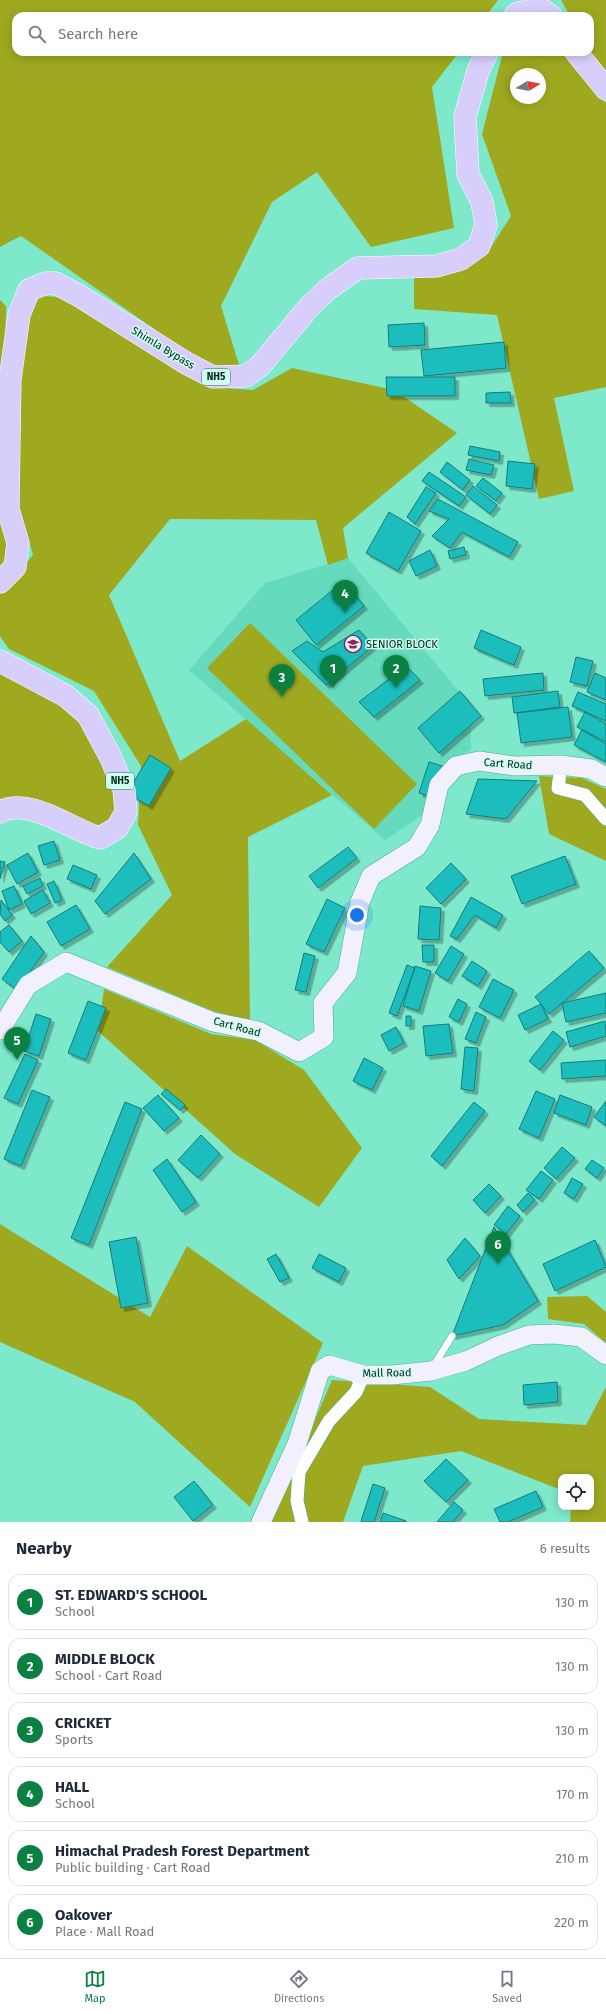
<!DOCTYPE html>
<html lang="en">
<head>
<meta charset="utf-8">
<style>
  :root { --surface:#fff; --page:#f6f6f7; --text:#1f2937; --muted:#747a83; --line:#e0e1e3; --accent:#0b8043 }
  body { margin:0; font-family:"Fira Sans",sans-serif; background:var(--page); color:var(--text) }
  .controls { position:absolute; right:12px; bottom:12px; display:grid; overflow:hidden; border-radius:8px; box-shadow:0 2px 10px #0003 }
  .controls button { width:36px; height:36px; display:grid; place-items:center; padding:0; border:0; border-bottom:1px solid var(--line); background:var(--surface); color:var(--text); font:20px sans-serif }
  .compass { position:absolute; left:510px; top:68px; width:36px; height:36px; border-radius:50%; background:var(--surface); box-shadow:0 2px 10px #0003; rotate:80deg }
  .you { position:absolute; left:357px; top:915px; width:14px; height:14px; margin:-10px; border:3px solid #fff; border-radius:50%; background:#1a73e8; box-shadow:0 0 0 6px #1a73e833 }
  .badge { display:grid; place-items:center; width:26px; height:26px; border-radius:50%; background:var(--accent); color:#fff; font-size:13px; font-weight:700 }
  .pin { position:absolute; translate:-50% -33px; filter:drop-shadow(0 1px 2px #0008) }
  .pin::after { content:''; position:absolute; top:21px; width:14px; height:12px; background:inherit; clip-path:polygon(0 0,100% 0,50% 100%) }
  .list { margin:0; padding:0; list-style:none }
  h2 { display:flex; justify-content:space-between; align-items:center; height:52px; margin:0; padding:0 16px; font-size:17px }
  h2 small { font-size:13px; font-weight:400; color:var(--muted) }
  .list li { display:grid; grid-template-columns:26px 1fr auto; gap:12px; align-items:center; box-sizing:border-box; height:56px; margin:0 8px 8px; padding:0 8px; border:1px solid var(--line); border-radius:12px }
  .list b { display:block; font-size:15px; white-space:nowrap }
  .list p { margin:0; font-size:13px; white-space:nowrap; color:var(--muted) }
  .list em { font-size:13px; font-style:normal; color:var(--muted) }
  .icon { flex:none; width:22px; height:22px; fill:none; stroke:currentColor; stroke-width:2; stroke-linecap:round; stroke-linejoin:round }
  .map { position:relative; flex:none; width:606px; height:1522px; overflow:hidden }
  .search { position:absolute; background:var(--surface); box-shadow:0 2px 10px #0003; left:12px; right:12px; top:12px; height:44px; display:flex; align-items:center; gap:10px; box-sizing:border-box; padding:0 14px; border-radius:12px; color:var(--muted); font-size:15px }
  .sheet { height:436px; background:var(--surface) }
  nav { display:flex; justify-content:space-around; align-items:center; box-sizing:border-box; height:56px; border-top:1px solid var(--line); background:var(--surface); font-size:11px; color:var(--muted) }
  nav a { display:grid; justify-items:center; gap:2px }
  nav .on { color:var(--accent) }
  .map>svg:first-child { display:block }
  .built { fill:#66dabc }
  .green { fill:#9ea920; fill-rule:evenodd }
  .building { fill:#1ebebd; stroke:#157b7b; filter:url(#shadow) }
  .lines { fill:none; stroke-linecap:round; stroke-linejoin:round }
  .lane-casing { stroke:#41af94; stroke-width:8 }
  .street-casing { stroke:#41af94; stroke-width:14 }
  .secondary-casing { stroke:#41af94; stroke-width:20 }
  .highway-casing { stroke:#fff; stroke-width:23 }
  .lane { stroke:#fff; stroke-width:7 }
  .street { stroke:#fff; stroke-width:13 }
  .secondary { stroke:#f3f0fe; stroke-width:19 }
  .highway { stroke:#d7cefb; stroke-width:22 }
  .labels { text-anchor:middle; dominant-baseline:central; stroke-width:3; stroke-linejoin:round; paint-order:stroke }
  .shield { fill:#cdfeee; stroke:#40675c; stroke-width:1 }
  .shield-label { font-size:10px; font-weight:bold; fill:#03261e }
  .street-label { font-size:11px; fill:#03261e; stroke:#cdfeee }
  .poi-label { font-size:11px; fill:#03261e; stroke:#cdfeee; text-anchor:start }
</style>
</head>
<body>
<div class="map">
<svg width="606" height="1522" viewBox="0 0 606 1522">
  <defs>
    <filter id="shadow"><feDropShadow dx="3.5" dy="3.5" stdDeviation="0" flood-color="#0004"/></filter>
  </defs>
  <rect width="100%" height="100%" fill="#7ee8cb"/>
  <path class="built" d="M348 558 471 706V749L441 769 421 816 385 840 189 670 265 583Z"/>
  <path class="green" d="M0 0H498L486 16H16V52H459L432 87 454 228 371 247 317 172 272 202 221 306 240 368H210L21 236 0 247Z
    M561 0H606V76L590 51V16H570Z
    M503 52H569L598 95 606 103V387L554 398 574 491 539 499 497 315 414 309V278L458 272 486 255 511 216 482 134ZM516 74H540V98H516Z
    M40 296 60 297 210 387 253 390 292 368 394 390 457 433 343 528 348 558 328 565 316 520 170 519 109 595 180 761 246 719 332 795 248 837 250 1021 213 1011 107 967 172 895 138 825 141 766 94 691 9 649 0 636V593L33 555 16 495 18 395 29 311Z
    M0 300 6 306 2 509 12 543 0 576Z
    M250 623 417 784 374 829 207 668Z
    M0 666 64 700 108 762 121 813 98 833 0 801Z
    M539 776 582 778 606 789V861L549 834Z
    M104 989 211 1034 255 1040 304 1070 362 1148 319 1207 235 1154 98 1031Z
    M0 1224 150 1317 187 1246 323 1343 250 1507 135 1402 0 1342Z
    M587 1296 606 1312V1343L584 1324 548 1319 547 1297Z
    M332 1380 430 1387 479 1419 586 1425 606 1387V1522H570L571 1507H591V1477H561V1490L461 1451 363 1466 343 1522H271Z"/>
  <path class="building" d="M424 323 425 345 389 347 388 325Z
    M504 342 506 368 424 376 421 350Z
    M386 377H455V396H387Z
    M510 392 511 403H486V393Z
    M470 446 500 452 499 461 468 455Z
    M469 459 494 465 491 475 466 470Z
    M508 461 535 464 532 489 506 486Z
    M447 462 470 480 463 490 440 472Z
    M429 472 466 497 459 506 422 481Z
    M483 478 502 493 496 501 476 486Z
    M473 486 497 505 490 514 466 495Z
    M426 487 436 493 415 524 407 517Z
    M438 499 518 542 509 557 462 532 450 548 432 536 449 519 429 511Z
    M389 512 421 531 398 571 366 553Z
    M464 547 466 555 450 559 448 551Z
    M430 550 437 566 416 576 409 561Z
    M344 581 364 606 316 645 296 620Z
    M359 630 373 646 326 685 292 651 307 641 323 652Z
    M481 630 521 647 514 665 474 648Z
    M576 657 593 661 587 686 570 682Z
    M406 666 420 680 374 717 359 702Z
    M543 673 544 690 485 696 483 679Z
    M595 673 606 678V700L587 692Z
    M460 691 481 716 439 753 418 728Z
    M558 691 560 707 514 713 512 697Z
    M578 692 606 704V721L572 706Z
    M568 707 572 737 521 743 517 713Z
    M585 712 606 724V742L577 727Z
    M582 730 606 744V762L574 745Z
    M150 755 171 768 149 806 127 793Z
    M429 762 442 766 432 797 419 793Z
    M478 779 537 781 506 819 466 814Z
    M54 841 60 860 44 865 38 846Z
    M348 847 357 858 318 888 309 876Z
    M28 853 38 872 17 884 7 865Z
    M134 853 151 879 105 914 95 901Z
    M565 856 576 884 522 904 511 876Z
    M0 861 5 862 0 879Z
    M451 863 466 879 441 904 426 888Z
    M73 865 97 875 91 889 67 879Z
    M40 878 43 886 27 894 23 886Z
    M54 881 62 900 55 903 47 884Z
    M14 886 22 904 9 910 2 891Z
    M43 890 50 903 31 914 24 901Z
    M471 897 503 915 496 928 475 915 457 939 450 936Z
    M327 899 345 908 324 952 306 944Z
    M1 900 12 915 5 921 0 914Z
    M76 905 90 929 61 946 47 922Z
    M420 906 441 908 439 940 418 939Z
    M9 925 22 941 9 952 0 942V932Z
    M31 936 44 952 17 990 2 979Z
    M422 945H434V962H423Z
    M451 946 464 954 448 981 435 973Z
    M589 951 604 968 549 1014 535 997Z
    M304 953 315 956 306 992 295 990Z
    M472 961 487 971 478 986 462 976Z
    M407 965 415 968 397 1016 389 1013Z
    M415 966 431 971 419 1011 403 1006Z
    M493 979 514 990 500 1018 479 1007Z
    M606 993V1013L566 1022 562 1003Z
    M458 999 467 1004 459 1022 449 1017Z
    M88 1001 106 1008 86 1060 68 1053Z
    M541 1004 548 1019 525 1030 518 1015Z
    M476 1012 486 1017 476 1043 465 1039Z
    M36 1014 51 1019 39 1056 24 1051Z
    M406 1016H411V1026H406Z
    M605 1021 606 1036 570 1047 566 1032Z
    M449 1024 453 1053 426 1056 423 1026Z
    M396 1027 404 1043 389 1051 381 1035Z
    M553 1031 564 1040 540 1070 529 1061Z
    M465 1047 478 1048 474 1091 461 1089Z
    M25 1054 38 1060 18 1104 4 1098Z
    M364 1058 383 1068 372 1090 353 1081Z
    M606 1060V1076L562 1079 561 1063Z
    M166 1089 185 1105 180 1110 161 1094Z
    M32 1090 50 1097 21 1166 4 1159Z
    M536 1091 555 1099 539 1138 519 1129Z
    M158 1095 179 1118 164 1131 143 1108Z
    M560 1095 592 1107 586 1125 554 1113Z
    M606 1101V1126L594 1117Z
    M125 1102 142 1109 89 1245 71 1238Z
    M474 1102 485 1111 442 1166 431 1156Z
    M201 1135 220 1154 198 1178 178 1160Z
    M562 1147 575 1158 556 1179 544 1168Z
    M167 1159 196 1202 182 1212 153 1170Z
    M592 1160 604 1168 597 1178 585 1169Z
    M541 1171 553 1180 539 1199 526 1190Z
    M572 1178 583 1184 574 1199 564 1193Z
    M489 1184 501 1196 485 1213 473 1200Z
    M528 1193 535 1200 523 1212 517 1205Z
    M508 1206 520 1216 506 1234 494 1225Z
    M494 1227 538 1301 503 1325 452 1336Z
    M136 1237 148 1303 121 1308 109 1242Z
    M465 1238 480 1256 459 1279 447 1260Z
    M595 1240 606 1267 555 1291 543 1264Z
    M276 1254 289 1278 280 1282 267 1259Z
    M319 1254 346 1268 339 1282 312 1268Z
    M557 1382 558 1402 524 1405 523 1385Z
    M446 1459 468 1480 446 1502 424 1481Z
    M194 1481 213 1505 193 1521 174 1497Z
    M373 1484 385 1488 374 1522H364L361 1521Z
    M536 1491 543 1507 508 1522H500L494 1509Z
    M454 1502 463 1510 453 1522H437Z
    M383 1513 406 1521V1522H380Z"/>
  <g class="lines">
    <defs>
      <path id="lane" d="M433 1367 452 1336"/>
      <path id="street" d="M561 765 558 788 585 795 606 819
        M302 1522 297 1501 299 1472 329 1421 356 1392 360 1383 355 1373"/>
      <path id="secondary" d="M0 1030 28 985 66 962 213 1022 258 1031 299 1052 324 1037 323 1003 347 973 360 902 371 876 417 847 430 825 439 785 456 766 479 761 515 766 561 765 591 769 606 777
        M261 1522 297 1444 320 1371 329 1365 364 1375H392L431 1371 466 1361 498 1346 529 1335 554 1334 581 1337 606 1355"/>
      <path id="highway" d="M515 16 518 13 541 9 551 16
        M576 52 606 89
        M0 582 15 567 18 543 8 509 10 380 19 315 29 290 46 283H55L78 295 186 363 213 377 246 376 260 366 309 307 328 289 358 268 437 266 461 259 479 246 486 225 482 202 468 174 465 117 478 71 487 52
        M0 661 66 696 88 715 111 758 124 790 126 812 117 828 100 838C72 830 29 796 0 812"/>
    </defs>
    <use href="#lane" class="lane-casing"/>
    <use href="#street" class="street-casing"/>
    <use href="#secondary" class="secondary-casing"/>
    <use href="#highway" class="highway-casing"/>
    <use href="#lane" class="lane"/>
    <use href="#street" class="street"/>
    <use href="#secondary" class="secondary"/>
    <use href="#highway" class="highway"/>
  </g>
  <defs>
    <symbol id="school-ring" viewBox="-11 -11 22 22"><circle r="9.5" fill="#cdfeee" stroke="#a11762" stroke-width="1.5"/><path d="M0-5L7-2L0 1L-7-2ZM-4 1L0 2.5L4 1V4Q0 6-4 4Z" fill="#a11762"/></symbol>
  </defs>
  <g fill-rule="evenodd">
    <use href="#school-ring" x="343" y="634" width="20" height="20"/>
  </g>
  <g class="labels">
    <g class="shield">
      <rect x="202" y="369" width="28" height="16" rx="3"/>
      <rect x="106" y="773" width="28" height="16" rx="3"/>
    </g>
    <g class="shield-label">
      <text x="216" y="377">NH5</text>
      <text x="120" y="781">NH5</text>
    </g>
    <g class="street-label">
      <text transform="translate(163 348) rotate(31)">Shimla Bypass</text>
      <text transform="translate(508 764) rotate(4)">Cart Road</text>
      <text transform="translate(237 1027) rotate(15)">Cart Road</text>
      <text transform="translate(387 1373) rotate(-1)">Mall Road</text>
    </g>
    <g class="poi-label">
      <text x="366" y="644">SENIOR BLOCK</text>
    </g>
  </g>
</svg>
<div class="controls">
<button><svg class="icon" aria-label="locate" viewBox="0 0 24 24"><circle cx="12" cy="12" r="6"/><path d="M12 2v4M12 18v4M2 12h4M18 12h4"/></svg></button>
</div>
<svg class="compass" viewBox="-18 -18 36 36"><path d="M0-13l5 13h-10z" fill="#e53935"/><path d="M0 13l5-13h-10z" fill="#747a83"/></svg>
<div class="you"></div>
<div class="pin badge" style="left:333px;top:688px">1</div>
<div class="pin badge" style="left:396px;top:688px">2</div>
<div class="pin badge" style="left:282px;top:697px">3</div>
<div class="pin badge" style="left:345px;top:613px">4</div>
<div class="pin badge" style="left:17px;top:1060px">5</div>
<div class="pin badge" style="left:498px;top:1264px">6</div>
<div class="search"><svg class="icon" aria-label="search" viewBox="0 0 24 24"><circle cx="10" cy="10" r="6"/><path d="M15 15l6 6"/></svg>Search here</div>
</div>
<section class="sheet">
<h2>Nearby<small>6 results</small></h2>
<ul class="list">
<li><span class="badge">1</span><div><b>ST. EDWARD'S SCHOOL</b><p>School</p></div><em>130 m</em></li>
<li><span class="badge">2</span><div><b>MIDDLE BLOCK</b><p>School · Cart Road</p></div><em>130 m</em></li>
<li><span class="badge">3</span><div><b>CRICKET</b><p>Sports</p></div><em>130 m</em></li>
<li><span class="badge">4</span><div><b>HALL</b><p>School</p></div><em>170 m</em></li>
<li><span class="badge">5</span><div><b>Himachal Pradesh Forest Department</b><p>Public building · Cart Road</p></div><em>210 m</em></li>
<li><span class="badge">6</span><div><b>Oakover</b><p>Place · Mall Road</p></div><em>220 m</em></li>
</ul>
</section>
<nav>
<a class="on"><svg class="icon" aria-label="map" viewBox="0 0 24 24"><path d="M3 6l6-2 6 2 6-2v14l-6 2-6-2-6 2zM9 4v14M15 6v14"/></svg>Map</a>
<a><svg class="icon" aria-label="directions" viewBox="0 0 24 24"><path d="M12 3l9 9-9 9-9-9zM9 14v-3h6M13 9l2 2-2 2"/></svg>Directions</a>
<a><svg class="icon" aria-label="saved" viewBox="0 0 24 24"><path d="M7 4h10v16l-5-4-5 4z"/></svg>Saved</a>
</nav>
</body>
</html>
